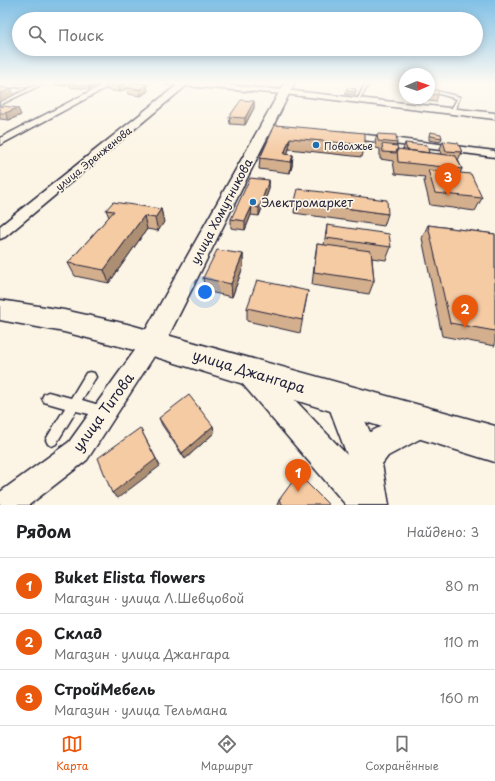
<!DOCTYPE html>
<html lang="ru">
<head>
<meta charset="utf-8">
<style>
  :root { --surface:#fff; --page:#f2f2f2; --text:#202124; --muted:#757577; --line:#e0e0e0; --accent:#ea580c }
  body { margin:0; font-family:"Playpen Sans",sans-serif; background:var(--page); color:var(--text) }
  .compass { position:absolute; left:399px; top:68px; width:36px; height:36px; border-radius:50%; background:var(--surface); box-shadow:0 2px 10px #0003; rotate:88deg }
  .you { position:absolute; left:205px; top:292px; width:14px; height:14px; margin:-10px; border:3px solid #fff; border-radius:50%; background:#1a73e8; box-shadow:0 0 0 6px #1a73e833 }
  .badge { display:grid; place-items:center; width:26px; height:26px; border-radius:50%; background:var(--accent); color:#fff; font-size:13px; font-weight:700 }
  .pin { position:absolute; translate:-50% -33px; filter:drop-shadow(0 1px 2px #0008) }
  .pin::after { content:''; position:absolute; top:21px; width:14px; height:12px; background:inherit; clip-path:polygon(0 0,100% 0,50% 100%) }
  .list { margin:0; padding:0; list-style:none }
  h2 { display:flex; justify-content:space-between; align-items:center; height:52px; margin:0; padding:0 16px; font-size:17px }
  h2 small { font-size:13px; font-weight:400; color:var(--muted) }
  .list li { display:grid; grid-template-columns:26px 1fr auto; gap:12px; align-items:center; box-sizing:border-box; height:56px; padding:0 16px; border-top:1px solid var(--line) }
  .list b { display:block; font-size:15px; white-space:nowrap }
  .list p { margin:0; font-size:13px; white-space:nowrap; color:var(--muted) }
  .list em { font-size:13px; font-style:normal; color:var(--muted) }
  .icon { flex:none; width:22px; height:22px; fill:none; stroke:currentColor; stroke-width:2; stroke-linecap:round; stroke-linejoin:round }
  .map { position:relative; flex:none; width:495px; height:505px; overflow:hidden }
  .search { position:absolute; background:var(--surface); box-shadow:0 2px 10px #0003; left:12px; right:12px; top:12px; height:44px; display:flex; align-items:center; gap:10px; box-sizing:border-box; padding:0 14px; border-radius:22px; color:var(--muted); font-size:15px }
  .sheet { height:220px; background:var(--surface) }
  nav { display:flex; justify-content:space-around; align-items:center; box-sizing:border-box; height:56px; border-top:1px solid var(--line); background:var(--surface); font-size:11px; color:var(--muted) }
  nav a { display:grid; justify-items:center; gap:2px }
  nav .on { color:var(--accent) }
  .map>svg:first-child { display:block }
  .lines { fill:none; stroke-linecap:round; stroke-linejoin:round }
  .service-casing { stroke:#22223b; stroke-width:3 }
  .minor-casing { stroke:#22223b; stroke-width:3 }
  .tertiary-casing { stroke:#22223b; stroke-width:3 }
  .primary-casing { stroke:#22223b; stroke-width:3 }
  .service { fill:#fcf5e5; fill-rule:evenodd }
  .minor { fill:#fcf5e5; fill-rule:evenodd }
  .tertiary { fill:#fcf5e5; fill-rule:evenodd }
  .primary { fill:#fcf5e5; fill-rule:evenodd }
  .wall { fill:#d3af8d; stroke:#22223b }
  .shaded-wall { fill:#ac8e73; stroke:#22223b }
  .building { fill:#f5cba4; stroke:#22223b }
  .poi-dot { fill:#1f6fb2; stroke:#fcf5e5; stroke-width:1.5 }
  .labels { text-anchor:middle; dominant-baseline:central; stroke-width:3.5; stroke-linejoin:round; paint-order:stroke }
  .far-poi-label { font-size:10px; fill:#22223b; stroke:#fcf5e5; text-anchor:start }
  .far-street-label { font-size:10px; fill:#22223b; stroke:#fcf5e5 }
  .poi-label { font-size:12px; fill:#22223b; stroke:#fcf5e5; text-anchor:start }
  .street-label { font-size:12px; fill:#22223b; stroke:#fcf5e5 }
  .near-street-label { font-size:14px; fill:#22223b; stroke:#fcf5e5 }
</style>
</head>
<body>
<div class="map">
<svg width="495" height="505" viewBox="0 0 495 505">
  <rect width="100%" height="100%" fill="#fcf5e5"/>
  <filter id="ink" filterUnits="userSpaceOnUse"><feTurbulence type="fractalNoise" baseFrequency=".025" numOctaves="2"/><feDisplacementMap in="SourceGraphic" scale="8" xChannelSelector="R" yChannelSelector="G"/><feConvolveMatrix kernelMatrix="1 2 1 2 8 2 1 2 1" color-interpolation-filters="sRGB"/></filter>
  <g filter="url(#ink)">
    <g class="lines">
      <defs>
        <path id="service" d="M42 82H47L0 105V102Z
          M366 82H370L358 102H356Z
          M429 89 460 97 454 112 450 111 457 99 429 91Z
          M90 372 94 373 96 377 82 400 106 407 108 411 106 415 102 417 76 411 56 444 52 446 48 444 46 440 48 436 65 408 44 402 42 398 44 394 48 392 71 398 86 373Z"/>
        <path id="minor" d="M0 82 8 84 47 82 43 84 8 88 0 86Z
          M108 82H117L0 145V138Z
          M163 82H191L284 90 495 113V119L284 94 186 86 5 237 0 239V226L177 85 167 84Z
          M343 132 495 151V157L339 137 338 135Z
          M153 332 160 335 163 341 160 347 87 460 29 505H0V492L69 442 146 335Z"/>
        <path id="tertiary" d="M285 82H295L162 349 153 352 144 349 140 341 144 333Z
          M250 359 260 363 347 455 326 399 331 389 341 384 351 389 370 432 420 407 431 411 435 422 431 433 388 456 382 464 389 505H346L240 381 236 372 240 363Z"/>
        <path id="primary" d="M0 300 64 310 127 324 495 426V462L127 348 64 332 0 320Z"/>
      </defs>
      <use href="#service" class="service-casing"/>
      <use href="#minor" class="minor-casing"/>
      <use href="#tertiary" class="tertiary-casing"/>
      <use href="#primary" class="primary-casing"/>
      <use href="#service" class="service"/>
      <use href="#minor" class="minor"/>
      <use href="#tertiary" class="tertiary"/>
      <use href="#primary" class="primary"/>
    </g>
    <path class="wall" d="M54 82H72L99 84 89 89 70 87 69 84 65 86 55 85Z
      M109 82 126 89 120 92 107 90 105 84Z
      M127 88 148 91 141 96 128 94Z
      M356 89 355 95 345 94 346 91Z
      M429 89 438 95 436 102 420 99V98H429Z
      M254 101V108L245 125 230 124 229 117Z
      M0 107 21 115 9 120 0 119Z
      M275 125 365 145 362 157 289 149 287 154 293 155 292 166 290 173 259 169 260 158Z
      M430 132 442 138 440 142 429 140V136Z
      M377 134 397 143 396 146 398 150H403L405 143 429 153 442 154 440 149 443 141 462 152 458 160 462 169 460 173 482 198 475 211 430 205 424 181 425 177 395 174 393 161 380 159V149L376 148 375 141Z
      M269 180V189L259 216 251 215 245 230 231 228V219Z
      M295 201 388 214 384 226 294 213Z
      M161 209 164 222 158 231 147 229 109 283 75 276 68 263 109 217 106 210Z
      M327 225 391 247 386 260 372 258 374 281 369 294 312 285 315 257 317 244 324 245Z
      M428 225 495 234V346L442 336 422 238Z
      M243 254V267L232 297 205 291 203 278Z
      M308 291 300 333 247 321V308Z
      M159 418 213 426 214 433 185 459 162 425Z
      M279 500 329 505H277Z"/>
    <path class="shaded-wall" d="M66 82H72L65 86 64 83Z
      M96 82H98L99 84 89 89 88 86Z
      M125 83 126 89 120 92 119 86Z
      M147 84 148 91 141 96 140 89Z
      M11 88 14 95 0 102V94Z
      M254 101V108L245 125V118Z
      M18 108 21 115 9 120 5 113Z
      M290 138 289 149 285 161 284 154Z
      M293 155 292 166 290 173 291 162Z
      M269 180V189L259 216V208Z
      M252 206 251 215 245 230V221Z
      M161 209 164 222 158 231 155 218Z
      M144 216 147 229 109 283 104 270Z
      M243 254V267L232 297 231 284Z
      M213 426 214 433 185 459 182 453Z
      M140 428 160 466 118 498 112 493Z"/>
    <path class="building" d="M54 82H66L64 83Z
      M73 82H96L88 86 69 84Z
      M109 82H115L125 83 119 86 105 84Z
      M134 83 147 84 140 89 127 88Z
      M0 88H11L0 94Z
      M347 88 356 89 355 92 346 91Z
      M429 89 438 90V95L429 94Z
      M241 100 254 101 245 118 229 117Z
      M4 106 18 108 5 113H0V107Z
      M275 125 365 133V145L290 138 284 154 293 155 291 162 260 158Z
      M430 132 441 134 442 138 430 136Z
      M377 134 396 135 397 143 378 141Z
      M443 141 458 143 462 152 446 151Z
      M405 143 427 145 429 153 407 150Z
      M382 144 397 146 398 150 397 149 396 153 383 152Z
      M397 149 456 156 462 169 398 162Z
      M428 170 471 174 482 198 435 193Z
      M250 178 269 180 259 208 252 206 245 221 231 219Z
      M298 189 387 200 388 214 295 201Z
      M113 202 161 209 155 218 144 216 104 270 68 263 114 211 106 210Z
      M327 225 389 234 391 247 326 238Z
      M428 225 495 234V331L450 323Z
      M317 244 371 251 374 281 314 272Z
      M217 250 243 254 231 284 203 278Z
      M257 280 308 291 302 320 247 308Z
      M189 395 213 426 182 453 159 418Z
      M140 428 156 459 112 493 98 458Z
      M298 474 329 505H283L279 500Z"/>
  </g>
  <linearGradient id="sky" x2="0" y2="1"><stop stop-color="#80c0e6"/><stop offset="0.54" stop-color="#fefaf3"/><stop offset="1" stop-color="#fefaf3" stop-opacity="0"/></linearGradient>
  <rect width="495" height="153" fill="url(#sky)"/>
  <g class="poi-dot">
    <circle cx="316" cy="145" r="4"/>
    <circle cx="253" cy="202" r="4"/>
  </g>
  <g class="labels">
    <g class="far-poi-label">
      <text x="324" y="145">Поволжье</text>
    </g>
    <g class="far-street-label">
      <text transform="translate(93 158) rotate(-39)">улица Эренженова</text>
    </g>
    <g class="poi-label">
      <text x="261" y="202">Электромаркет</text>
    </g>
    <g class="street-label">
      <text transform="translate(221 211) rotate(-62)">улица Хомутникова</text>
    </g>
    <g class="near-street-label">
      <text transform="translate(249 371) rotate(17)">улица Джангара</text>
      <text transform="translate(103 412) rotate(-54)">улица Титова</text>
    </g>
  </g>
</svg>
<svg class="compass" viewBox="-18 -18 36 36"><path d="M0-13l5 13h-10z" fill="#e53935"/><path d="M0 13l5-13h-10z" fill="#757577"/></svg>
<div class="you"></div>
<div class="pin badge" style="left:298px;top:492px">1</div>
<div class="pin badge" style="left:465px;top:328px">2</div>
<div class="pin badge" style="left:448px;top:196px">3</div>
<div class="search"><svg class="icon" aria-label="search" viewBox="0 0 24 24"><circle cx="10" cy="10" r="6"/><path d="M15 15l6 6"/></svg>Поиск</div>
</div>
<section class="sheet">
<h2>Рядом<small>Найдено: 3</small></h2>
<ul class="list">
<li><span class="badge">1</span><div><b>Buket Elista flowers</b><p>Магазин · улица Л.Шевцовой</p></div><em>80 m</em></li>
<li><span class="badge">2</span><div><b>Склад</b><p>Магазин · улица Джангара</p></div><em>110 m</em></li>
<li><span class="badge">3</span><div><b>СтройМебель</b><p>Магазин · улица Тельмана</p></div><em>160 m</em></li>
</ul>
</section>
<nav>
<a class="on"><svg class="icon" aria-label="map" viewBox="0 0 24 24"><path d="M3 6l6-2 6 2 6-2v14l-6 2-6-2-6 2zM9 4v14M15 6v14"/></svg>Карта</a>
<a><svg class="icon" aria-label="directions" viewBox="0 0 24 24"><path d="M12 3l9 9-9 9-9-9zM9 14v-3h6M13 9l2 2-2 2"/></svg>Маршрут</a>
<a><svg class="icon" aria-label="saved" viewBox="0 0 24 24"><path d="M7 4h10v16l-5-4-5 4z"/></svg>Сохранённые</a>
</nav>
</body>
</html>
